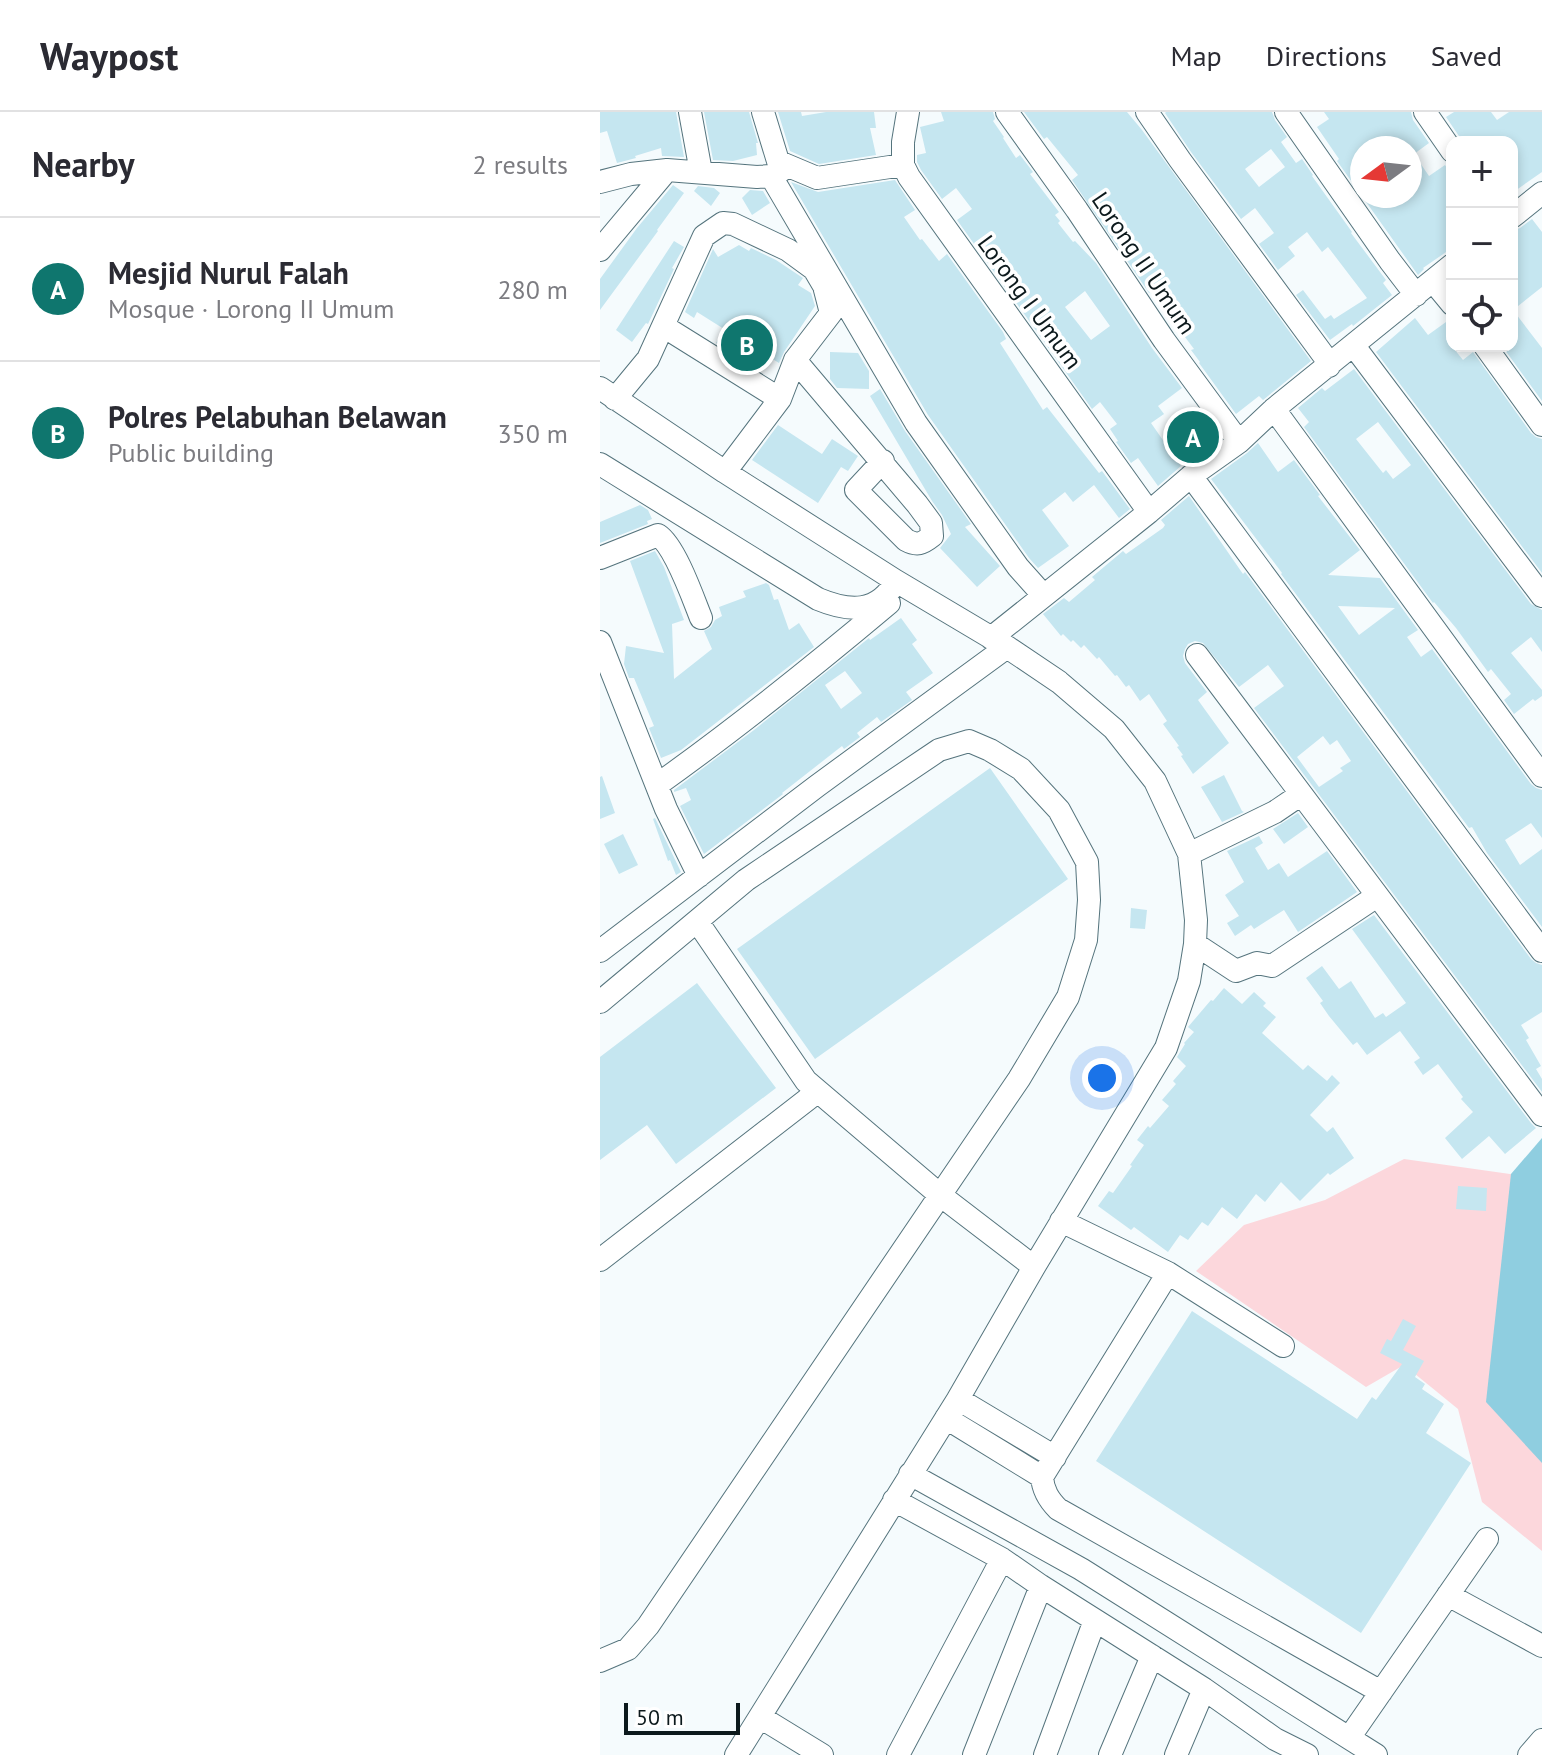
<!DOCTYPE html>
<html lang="en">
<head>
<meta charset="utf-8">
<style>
  :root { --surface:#fff; --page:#f7f7f7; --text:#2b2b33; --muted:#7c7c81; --line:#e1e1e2; --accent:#0f766e }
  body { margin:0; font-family:"PT Sans",sans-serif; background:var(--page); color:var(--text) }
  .controls { position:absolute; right:24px; top:24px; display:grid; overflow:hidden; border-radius:16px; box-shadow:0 4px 12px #0003 }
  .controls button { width:72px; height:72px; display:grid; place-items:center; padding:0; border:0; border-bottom:2px solid var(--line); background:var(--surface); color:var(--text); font:40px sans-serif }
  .compass { position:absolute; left:750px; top:24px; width:72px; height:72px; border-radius:50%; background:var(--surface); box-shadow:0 4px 12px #0003; rotate:255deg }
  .scale { position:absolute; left:24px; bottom:20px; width:116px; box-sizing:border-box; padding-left:8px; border:4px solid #0c191c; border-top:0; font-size:22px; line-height:28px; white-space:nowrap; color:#0c191c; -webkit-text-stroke:6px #fff; paint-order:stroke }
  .you { position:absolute; left:502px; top:966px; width:28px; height:28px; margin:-20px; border:6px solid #fff; border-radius:50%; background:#1a73e8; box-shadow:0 0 0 12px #1a73e833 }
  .badge { display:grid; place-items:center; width:52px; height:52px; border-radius:50%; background:var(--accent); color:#fff; font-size:26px; font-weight:700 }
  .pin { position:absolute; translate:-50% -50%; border:4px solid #fff; box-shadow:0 2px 8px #0006 }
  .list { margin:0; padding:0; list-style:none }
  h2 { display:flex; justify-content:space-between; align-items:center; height:104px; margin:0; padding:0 32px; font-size:34px }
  h2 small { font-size:26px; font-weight:400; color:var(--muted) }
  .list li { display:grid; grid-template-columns:52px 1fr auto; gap:24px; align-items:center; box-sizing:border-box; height:144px; padding:0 32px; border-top:2px solid var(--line) }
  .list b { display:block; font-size:30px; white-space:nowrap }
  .list p { margin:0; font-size:26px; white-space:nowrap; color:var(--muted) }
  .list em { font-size:26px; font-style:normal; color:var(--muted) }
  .icon { flex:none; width:44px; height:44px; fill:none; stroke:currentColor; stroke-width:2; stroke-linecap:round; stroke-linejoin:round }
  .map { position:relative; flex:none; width:942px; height:1643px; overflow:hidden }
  header { display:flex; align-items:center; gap:48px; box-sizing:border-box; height:112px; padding:0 40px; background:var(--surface); border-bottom:2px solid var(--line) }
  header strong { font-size:38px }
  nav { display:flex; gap:44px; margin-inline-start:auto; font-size:28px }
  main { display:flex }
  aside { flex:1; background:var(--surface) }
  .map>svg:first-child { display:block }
  .green { fill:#fcd7dc }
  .water { fill:#8fcee0 }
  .building { fill:#c5e6f0; fill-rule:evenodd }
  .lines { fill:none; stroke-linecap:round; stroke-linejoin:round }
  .minor-casing { stroke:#55747d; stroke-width:24 }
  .minor { stroke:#fff; stroke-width:22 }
  .labels { text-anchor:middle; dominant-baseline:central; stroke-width:7; stroke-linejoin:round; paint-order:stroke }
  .street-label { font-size:24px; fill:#0c191c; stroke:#fff }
</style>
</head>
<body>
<header>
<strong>Waypost</strong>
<nav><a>Map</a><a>Directions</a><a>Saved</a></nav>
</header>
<main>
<aside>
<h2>Nearby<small>2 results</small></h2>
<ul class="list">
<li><span class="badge">A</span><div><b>Mesjid Nurul Falah</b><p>Mosque · Lorong II Umum</p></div><em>280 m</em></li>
<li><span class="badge">B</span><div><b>Polres Pelabuhan Belawan</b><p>Public building</p></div><em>350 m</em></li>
</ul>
</aside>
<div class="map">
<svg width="942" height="1643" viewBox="0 0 942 1643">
  <rect width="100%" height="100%" fill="#f5fbfd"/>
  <path class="green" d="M804 1047 910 1062 942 1059V1439L882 1390 858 1297 804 1253 766 1275 596 1159 644 1113 725 1088Z"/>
  <path class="water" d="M942 1026V1351L886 1290 911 1062Z"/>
  <path class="building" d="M0 0H76L84 45 62 44 61 36 35 44 36 46 17 51 7 19 0 21Z
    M104 0H149L158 31H156L157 43 133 49 113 48Z
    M178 0H201L202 4 226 0H274L276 16H270L276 43 219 52 190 39Z
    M341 0H393L395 7 393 9 404 25 403 26 416 46 420 43 433 60 430 62 459 100 455 103 460 109 458 111 473 130 475 129 496 151 552 236 582 276 558 294 564 302 551 311 581 354 558 374 538 346 531 351 516 330 518 329 510 317 517 312 500 290 492 297 357 108 372 97 356 76 342 87 321 58 317 50V43L326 41 320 15 344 9ZM485 179 510 214 491 228 465 195Z
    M424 0H527L542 18 711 249 663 288 659 284 636 302 599 251 600 250 591 238 594 237 576 213 579 210 554 177 549 181 472 68 478 63 447 25 444 27Z
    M566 0H672L675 8 687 25 681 30 696 51 702 47 713 63 712 64 752 120 751 121 786 168 783 171 792 183 753 214 752 212 730 228 696 183 703 178 725 207 731 203 734 207 767 186 728 135 722 140 707 120 688 135 695 144 678 158 659 132 674 121 655 96 641 107 591 40 565 1ZM671 37 685 55 659 75 645 57Z
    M724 0H811L813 8 829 31 814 42 829 64 845 53 852 63V129L846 134 849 138 823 156 824 157 818 163 737 49 739 47 717 15 729 7ZM762 36H810V84H762Z
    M854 0H891L897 8 909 0H942V60L912 81V30H863L846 5Z
    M295 68 315 98 304 105 320 128 322 127 339 149 347 142 403 220 406 227 400 231 443 298 447 295 499 361 502 359 530 397 519 406 494 373 473 390 465 380 442 398 469 434 438 456 429 446 328 303 191 70 218 80Z
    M73 73 84 81 57 118 58 119 0 198V167L37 116Z
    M98 74 114 76 120 81 111 94 94 79Z
    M150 78 163 79 170 91 152 103 142 86Z
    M932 107 942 120V175L913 198 942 236V289L902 234H912V119L920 116Z
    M74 129 84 135 72 156 74 157 48 212 46 211 32 230 16 218Z
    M139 133 149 139 151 136 176 148 203 166 198 173 211 181 215 194 184 240 179 251 139 226 130 239 116 231 124 217 97 200 94 206 85 200 113 137 118 145Z
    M815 206 828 223 846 210 852 217V222L846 227 863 248 873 240 931 321 936 325 942 327V461L776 240Z
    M230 240 258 241 269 259V277L237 276 230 267Z
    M754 257 931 492 942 498V540L931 525 911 541 942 578V584L935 589 933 587 914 602 904 588 911 582 891 557 888 560 856 516 834 490 833 491 704 315 709 310 698 296 722 276 725 279ZM778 310 811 353 793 367 786 358 783 361 756 327Z
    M280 277 305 319 371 412 365 415 400 454 377 475 340 436 351 422 342 403 332 389 270 284Z
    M581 312 607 314 605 337 579 336Z
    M178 313 222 342 232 327 258 344 248 359 241 355 218 391 152 348Z
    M658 331 678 360 694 348 720 383 718 384 760 438 728 463 780 466 818 518 807 525 821 545 832 537 931 672 936 676 942 678V726L931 711 905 728 920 753 942 737V815L887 741 872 715 869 716 681 462 682 461 611 367 647 341ZM738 494 795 496 759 523Z
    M589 384 643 462 645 460 931 847 936 851 942 853V900L921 913 929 926 926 928 941 954 936 957 942 967V980L654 596 684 574 668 553 639 575 603 531 595 529 588 532 585 537 583 544 585 551 607 580 598 588 629 631 593 662 581 644 583 643 577 635 579 634 563 612 567 609 549 582 540 589 529 573 526 575 517 563 515 564 499 545 497 547 484 533 481 536 473 528 471 530 463 522 461 524 443 502 464 486 469 490 495 468 492 465 523 439 526 442 563 416 565 413 561 408ZM723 624 730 633 737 628 751 649 740 656 743 659 719 675 697 645Z
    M40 393 48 398 52 407 47 409 48 412 0 431V410Z
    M55 439 64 455 84 508 72 512 74 567 112 537 104 519 111 515 115 508 122 504 119 495 146 485 143 479 166 471 169 473 174 488 178 487 189 518 199 511 214 535 81 638 61 646 49 616 54 614 34 566H29L24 552 26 534 64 541 30 449Z
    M301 506 317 528 312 532 333 561 306 580 312 588 281 610 277 605 257 621 260 625 244 637 242 634 182 681 183 682 104 742 80 694 91 688 86 676 74 680V678L154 618 269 526 270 528ZM245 559 262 581 241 597 225 573Z
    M390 656 468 767 215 947 137 837Z
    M624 663 642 699 644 700 622 710 601 675Z
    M2 664 15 701 0 707V665Z
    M698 701 708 715 684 732 673 717Z
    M55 706 81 760 76 763 70 748 68 749 53 707Z
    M23 722 38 753 19 762 4 732Z
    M659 724 663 731 655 736 668 758 679 751 688 765 727 739 757 780 698 820 684 798 654 817 651 813 635 824 627 811 639 804 625 783 644 770 627 739Z
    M531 796 547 798 545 817 530 816Z
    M774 803 931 1011 936 1016 905 1042 889 1024 862 1047 845 1026 873 1000 861 987 863 985 838 952 823 963 814 950 820 946 800 919 767 943 757 930 753 933 729 904 720 891 723 889 706 866 722 854 739 877 751 869 775 906 783 901 786 905 806 891 752 817Z
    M97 871 176 976 76 1052 47 1013 0 1048V945Z
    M624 876 642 892 654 880 666 891 663 894 676 905 662 921 703 958 708 953 727 969 732 963 740 971 710 1003 727 1020 733 1015 754 1046 730 1063 728 1061 700 1089 681 1070 665 1090 656 1082 637 1107 622 1095 608 1114 602 1110 588 1128 580 1123 568 1140 534 1115 531 1118 498 1094 509 1079 513 1081 532 1054 530 1053 544 1033 537 1028 548 1014 550 1016 569 994 562 988 576 972 573 969 586 954 577 945 585 932 584 931 594 920 588 915 611 888 613 889Z
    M858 1074 887 1076 886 1099 856 1097Z
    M592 1199 757 1307 772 1285 776 1288 802 1252 780 1241 787 1227 791 1229 803 1207 816 1214 803 1238 824 1249 815 1265 825 1272 822 1277 844 1292 826 1321 871 1351 761 1521 496 1349Z"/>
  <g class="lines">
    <defs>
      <path id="minor" d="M90 0 101 60
        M308 0 303 30V53L309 65 549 400
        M407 0 477 98 564 228 639 330
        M547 0 580 48 724 244 729 254
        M686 0 790 149 816 183
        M825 0 852 39
        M179 50 217 66 303 53
        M171 64 316 311 418 455 443 483
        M0 70 31 62 67 58 157 65 171 64 181 59 163 0
        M912 105 942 81
        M0 138 67 58
        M833 169 852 192
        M63 214 180 287
        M754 234 942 484
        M885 234 942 313
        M195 248 317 392 331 411 332 424C322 432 317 434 306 428L256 378 283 349
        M0 276 125 360 296 469 407 535 459 570 514 617 555 669 589 742 596 808 595 832 589 869 566 936 434 1155 358 1287 136 1643
        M15 287 48 247 104 124 123 111 133 112 188 138 214 157 224 174 231 201 195 248 180 287 125 360
        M674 297 942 664
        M0 352 218 487C249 500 278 502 296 469
        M591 364 942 839
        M0 446 58 423C75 434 93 486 101 506
        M391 526 549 400 591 364 639 330 674 297 852 153
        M0 530 66 697 99 764
        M597 543 942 1003
        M57 673C137 616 214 554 289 491
        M589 742 675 700 700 683
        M97 809 206 969 340 1083 434 1155
        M595 832 636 859 657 851 672 854 777 784
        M0 839 217 674 407 535
        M0 890 146 768 339 638 369 629 390 638 421 657 459 698 487 750 489 788 486 828 468 885 419 967 48 1514 28 1537 0 1549
        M461 1109 568 1161 683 1234
        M0 1148 217 980
        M568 1161 442 1365C443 1379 449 1388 458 1397L781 1580
        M358 1287 455 1345
        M346 1306 442 1365
        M310 1362 481 1457 776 1643
        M294 1388 402 1447 441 1474 604 1577 675 1627 707 1643
        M848 1483 942 1534
        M160 1605 222 1643
        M749 1626 887 1427
        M298 1643 402 1447
        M374 1643 441 1474
        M445 1643 495 1508
        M510 1643 552 1544
        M576 1643 604 1577
        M929 1643 942 1628"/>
    </defs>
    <use href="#minor" class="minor-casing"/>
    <use href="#minor" class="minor"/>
  </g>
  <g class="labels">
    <g class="street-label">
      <text transform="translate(544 151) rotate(56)">Lorong II Umum</text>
      <text transform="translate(430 190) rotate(54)">Lorong I Umum</text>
    </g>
  </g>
</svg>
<div class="controls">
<button>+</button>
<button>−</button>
<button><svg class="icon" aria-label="locate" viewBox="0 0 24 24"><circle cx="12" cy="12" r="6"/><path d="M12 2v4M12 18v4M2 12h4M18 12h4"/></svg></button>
</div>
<svg class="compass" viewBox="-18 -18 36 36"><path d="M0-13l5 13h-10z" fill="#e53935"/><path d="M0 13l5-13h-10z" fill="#7c7c81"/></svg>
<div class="scale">50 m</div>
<div class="you"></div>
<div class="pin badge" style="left:593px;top:325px">A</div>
<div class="pin badge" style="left:147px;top:233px">B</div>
</div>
</main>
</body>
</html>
